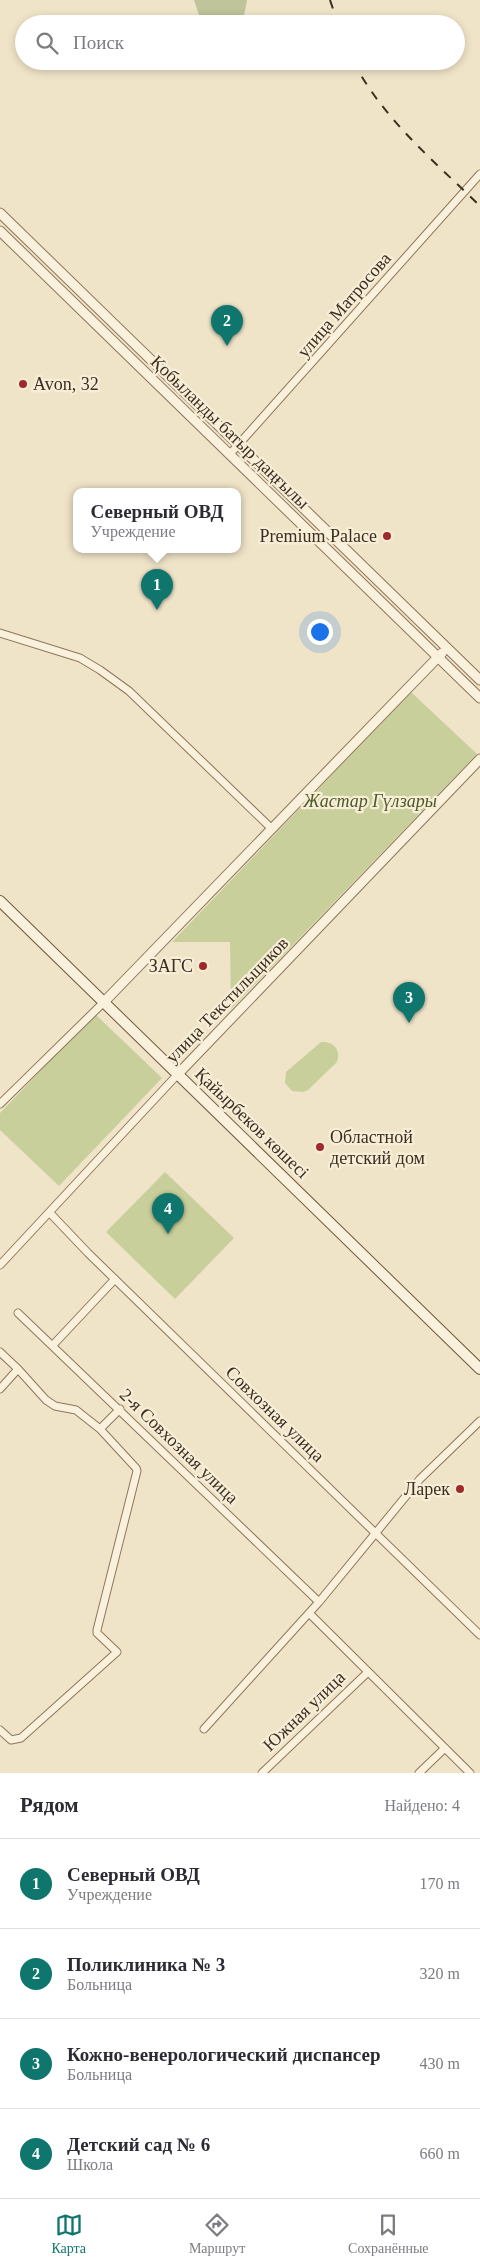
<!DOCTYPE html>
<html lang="ru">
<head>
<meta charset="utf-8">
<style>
  :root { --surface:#fff; --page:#f7f7f7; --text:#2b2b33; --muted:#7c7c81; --line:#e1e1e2; --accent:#0f766e }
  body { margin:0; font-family:Georgia,serif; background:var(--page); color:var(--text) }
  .you { position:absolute; left:319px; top:631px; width:18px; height:18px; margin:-12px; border:4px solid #fff; border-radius:50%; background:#1a73e8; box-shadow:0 0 0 8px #1a73e833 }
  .badge { display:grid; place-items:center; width:32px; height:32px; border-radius:50%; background:var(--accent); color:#fff; font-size:16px; font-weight:700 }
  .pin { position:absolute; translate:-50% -41px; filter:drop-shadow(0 1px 2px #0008) }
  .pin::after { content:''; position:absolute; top:26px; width:18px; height:15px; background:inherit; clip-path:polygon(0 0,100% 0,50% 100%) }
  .popup { position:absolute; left:73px; top:488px; width:168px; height:65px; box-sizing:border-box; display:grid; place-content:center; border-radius:10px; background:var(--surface); filter:drop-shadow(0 1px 4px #0005); font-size:16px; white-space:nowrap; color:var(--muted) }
  .popup b { font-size:19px; color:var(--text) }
  .popup::after { content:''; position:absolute; left:50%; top:100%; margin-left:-10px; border:10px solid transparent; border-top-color:var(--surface) }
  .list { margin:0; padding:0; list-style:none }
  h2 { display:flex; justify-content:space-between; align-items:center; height:65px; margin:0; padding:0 20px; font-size:21px }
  h2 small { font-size:16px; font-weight:400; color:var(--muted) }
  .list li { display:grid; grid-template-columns:32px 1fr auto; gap:15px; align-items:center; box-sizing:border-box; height:90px; padding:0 20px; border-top:1px solid var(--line) }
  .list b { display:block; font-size:19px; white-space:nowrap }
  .list p { margin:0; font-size:16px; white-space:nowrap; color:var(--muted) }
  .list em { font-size:16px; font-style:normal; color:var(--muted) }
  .icon { flex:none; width:28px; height:28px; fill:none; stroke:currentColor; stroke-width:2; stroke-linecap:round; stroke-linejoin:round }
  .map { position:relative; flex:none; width:480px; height:1773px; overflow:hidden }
  .search { position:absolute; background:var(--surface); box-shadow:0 2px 8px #0003; left:15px; right:15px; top:15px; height:55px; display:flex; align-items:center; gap:12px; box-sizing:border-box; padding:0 18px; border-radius:28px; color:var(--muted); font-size:19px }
  .sheet { height:425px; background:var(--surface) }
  nav { display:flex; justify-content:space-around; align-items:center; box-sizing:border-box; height:70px; border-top:1px solid var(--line); background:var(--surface); font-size:14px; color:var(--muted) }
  nav a { display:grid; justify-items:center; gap:2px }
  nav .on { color:var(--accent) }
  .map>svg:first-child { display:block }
  .green { fill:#c9cf9b }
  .cemetery { fill:#bfc49a }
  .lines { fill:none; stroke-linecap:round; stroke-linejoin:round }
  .minor-casing { stroke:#8d765c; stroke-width:9 }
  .tertiary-casing { stroke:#8d765c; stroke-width:11 }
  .secondary-casing { stroke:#6f573f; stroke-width:12 }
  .minor { stroke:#faf1dc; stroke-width:7 }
  .tertiary { stroke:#faf1dc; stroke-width:9 }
  .secondary { stroke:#faf1dc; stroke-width:10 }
  .rail { stroke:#3d2e20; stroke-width:2; stroke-dasharray:9 9; stroke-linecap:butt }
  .poi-dot { fill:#9e2a2b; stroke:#f7eed8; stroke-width:2 }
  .labels { text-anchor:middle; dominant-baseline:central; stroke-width:4.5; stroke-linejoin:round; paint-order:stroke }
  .street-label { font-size:18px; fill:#3d2e20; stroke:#f7eed8 }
  .poi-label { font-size:18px; fill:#3d2e20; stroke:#f7eed8; text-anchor:end }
  .park-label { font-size:18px; font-style:italic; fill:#4d5a26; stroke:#f7eed8 }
</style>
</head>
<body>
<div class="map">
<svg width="480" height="1773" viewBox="0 0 480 1773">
  <rect width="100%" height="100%" fill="#f0e4c8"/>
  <path class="green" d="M411 692 477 754 231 1009 230 942H172Z
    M95 1014 162 1078 59 1186 0 1130V1113Z
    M321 1042C334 1041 341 1050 337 1062L308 1090 303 1092 292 1091 285 1083 286 1072Z
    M165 1172 234 1238 175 1299 106 1232Z"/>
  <path class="cemetery" d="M194 0H247L243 21 237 24H202Z"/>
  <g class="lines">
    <defs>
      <path id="minor" d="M230 454 480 174
        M0 633 80 658 100 670 129 691 271 828
        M0 1104 104 1002
        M50 1213 88 1253 480 1635
        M0 1265 178 1074
        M18 1313 319 1602
        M53 1345 115 1279
        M0 1352 18 1369
        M0 1389 18 1369 46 1400 55 1406 76 1410 100 1429 120 1409
        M309 1613 470 1773
        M204 1729 319 1602 420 1479 480 1421
        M0 1730 11 1740 21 1738 117 1652 97 1633V1630L137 1471 136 1468 100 1429
        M262 1773 368 1672
        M419 1773 445 1748"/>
      <path id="tertiary" d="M0 213 480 680
        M0 231 480 698
        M104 1002 442 653
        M178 1074 480 759"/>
      <path id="secondary" d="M0 901 480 1369"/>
    </defs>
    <use href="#minor" class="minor-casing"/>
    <use href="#tertiary" class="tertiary-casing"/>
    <use href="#secondary" class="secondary-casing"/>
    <use href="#minor" class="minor"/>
    <use href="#tertiary" class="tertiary"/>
    <use href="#secondary" class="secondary"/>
    <path class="rail" d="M330 0 338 24
      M353 61C383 119 434 161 480 206"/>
  </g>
  <g class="poi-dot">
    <circle cx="23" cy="384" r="5"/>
    <circle cx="387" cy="536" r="5"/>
    <circle cx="203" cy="966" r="5"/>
    <circle cx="320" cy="1147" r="5"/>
    <circle cx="460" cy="1489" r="5"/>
  </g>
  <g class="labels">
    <g class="street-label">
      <text transform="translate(344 305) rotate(-49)">улица Матросова</text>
      <text transform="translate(230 432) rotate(44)">Қобыланды батыр даңғылы</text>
      <text transform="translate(227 1000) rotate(-46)">улица Текстильщиков</text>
      <text transform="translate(252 1123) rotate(44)">Қайырбеков көшесі</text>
      <text transform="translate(275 1414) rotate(44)">Совхозная улица</text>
      <text transform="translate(179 1446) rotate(44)">2-я Совхозная улица</text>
      <text transform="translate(304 1711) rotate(-44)">Южная улица</text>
    </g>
    <g class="poi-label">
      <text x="33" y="384" text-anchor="start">Avon, 32</text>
      <text x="377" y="536">Premium Palace</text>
      <text x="193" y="966">ЗАГС</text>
      <text x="330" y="1137" text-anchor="start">Областной<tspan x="330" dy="21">детский дом</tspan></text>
      <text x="450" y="1489">Ларек</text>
    </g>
    <g class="park-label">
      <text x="370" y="801">Жастар Гүлзары</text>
    </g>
  </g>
</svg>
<div class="you"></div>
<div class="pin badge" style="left:157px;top:610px">1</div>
<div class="popup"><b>Северный ОВД</b>Учреждение</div>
<div class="pin badge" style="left:227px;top:346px">2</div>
<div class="pin badge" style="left:409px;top:1023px">3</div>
<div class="pin badge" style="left:168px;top:1234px">4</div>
<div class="search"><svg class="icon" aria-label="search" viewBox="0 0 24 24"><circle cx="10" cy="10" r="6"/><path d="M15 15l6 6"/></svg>Поиск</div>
</div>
<section class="sheet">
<h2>Рядом<small>Найдено: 4</small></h2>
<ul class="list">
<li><span class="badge">1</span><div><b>Северный ОВД</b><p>Учреждение</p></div><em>170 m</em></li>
<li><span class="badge">2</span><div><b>Поликлиника № 3</b><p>Больница</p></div><em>320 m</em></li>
<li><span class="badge">3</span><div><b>Кожно-венерологический диспансер</b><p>Больница</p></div><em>430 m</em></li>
<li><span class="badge">4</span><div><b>Детский сад № 6</b><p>Школа</p></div><em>660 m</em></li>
</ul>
</section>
<nav>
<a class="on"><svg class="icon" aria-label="map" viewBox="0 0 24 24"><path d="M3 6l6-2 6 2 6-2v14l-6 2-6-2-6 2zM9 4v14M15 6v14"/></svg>Карта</a>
<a><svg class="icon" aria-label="directions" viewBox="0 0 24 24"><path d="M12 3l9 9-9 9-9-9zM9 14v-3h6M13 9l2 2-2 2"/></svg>Маршрут</a>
<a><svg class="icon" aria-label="saved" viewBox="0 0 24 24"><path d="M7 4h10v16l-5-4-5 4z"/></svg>Сохранённые</a>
</nav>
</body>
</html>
